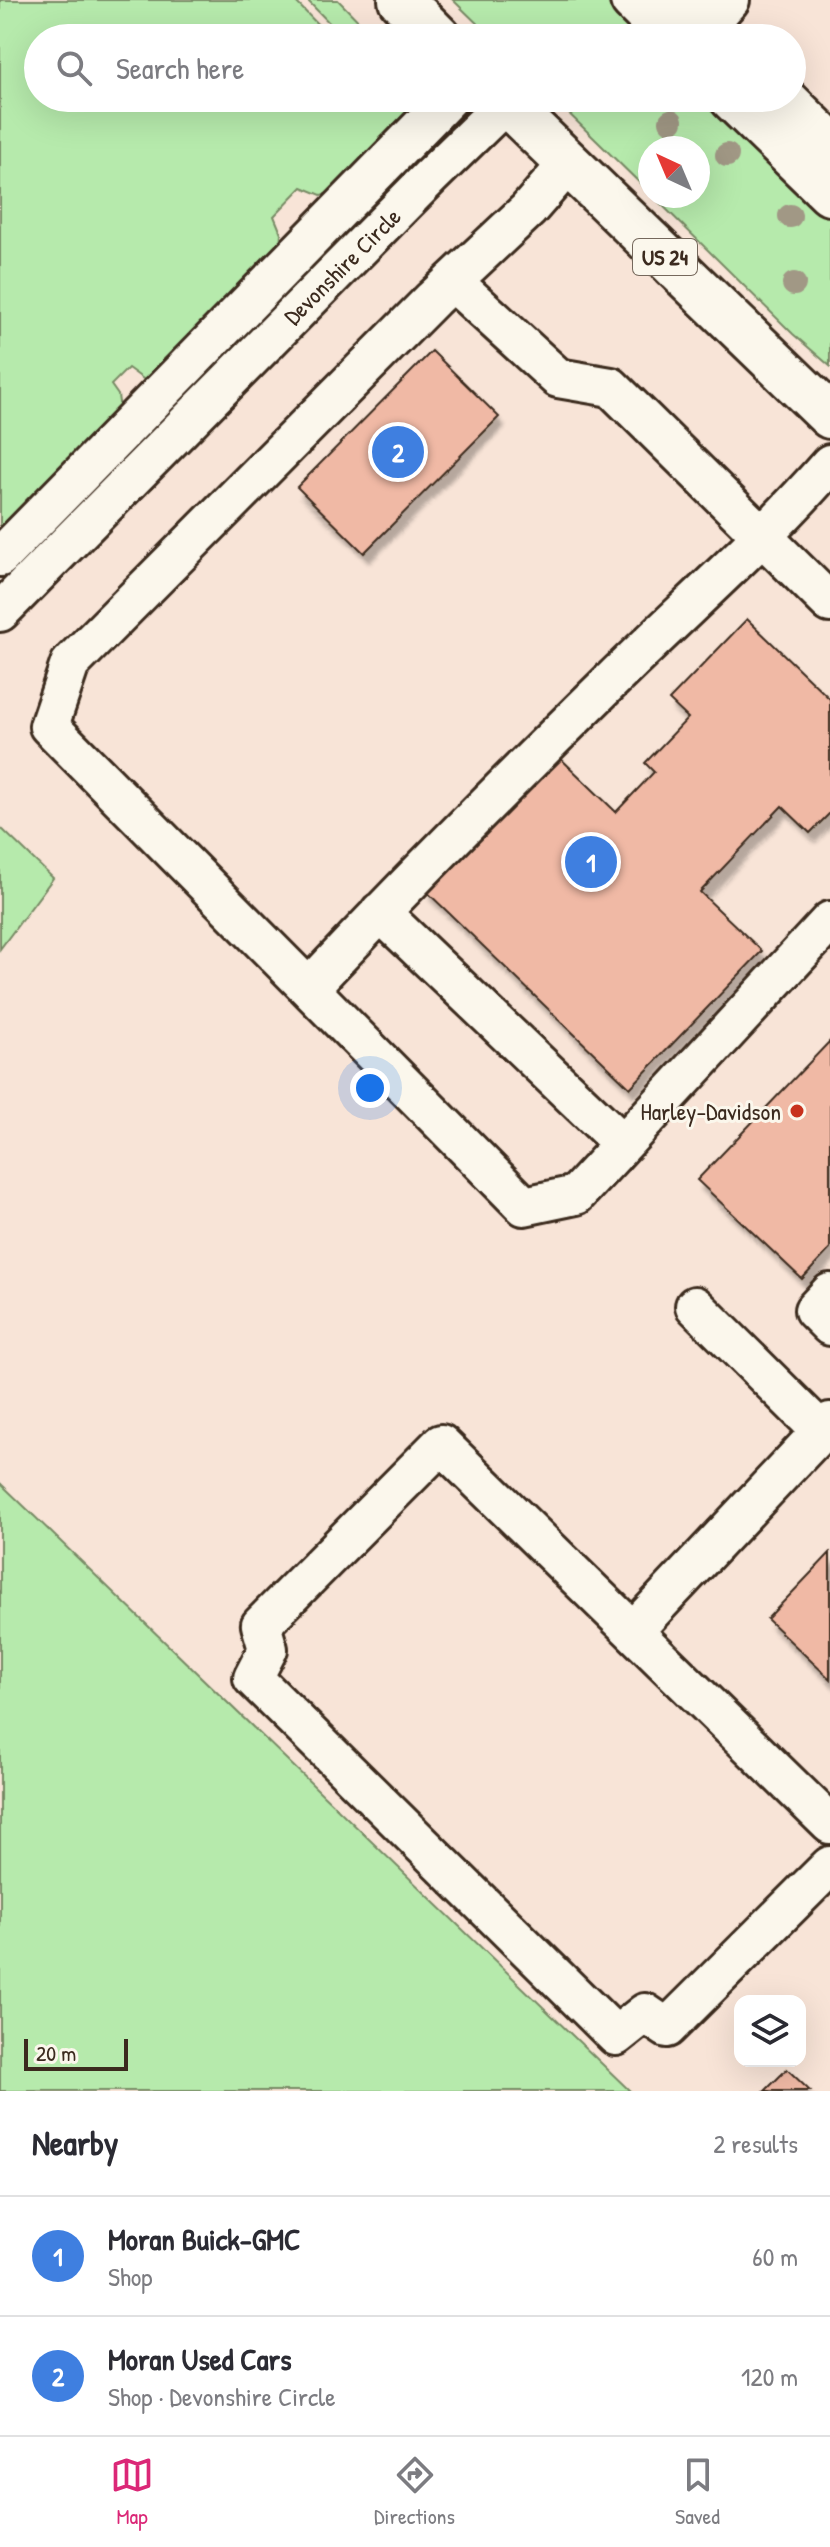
<!DOCTYPE html>
<html lang="en">
<head>
<meta charset="utf-8">
<style>
  :root { --surface:#fff; --page:#f7f7f7; --text:#2b2b33; --muted:#7c7c81; --line:#e1e1e2; --accent:#db2777 }
  body { margin:0; font-family:"Patrick Hand",sans-serif; background:var(--page); color:var(--text) }
  .controls { position:absolute; right:24px; bottom:24px; display:grid; overflow:hidden; border-radius:16px; box-shadow:0 8px 32px #0002 }
  .controls button { width:72px; height:72px; display:grid; place-items:center; padding:0; border:0; border-bottom:2px solid var(--line); background:var(--surface); color:var(--text); font:40px sans-serif }
  .compass { position:absolute; left:638px; top:136px; width:72px; height:72px; border-radius:50%; background:var(--surface); box-shadow:0 8px 32px #0002; rotate:316deg }
  .scale { position:absolute; left:24px; bottom:20px; width:104px; box-sizing:border-box; padding-left:8px; border:4px solid #3b2a1e; border-top:0; font-size:22px; line-height:28px; white-space:nowrap; color:#3b2a1e; -webkit-text-stroke:6px #fbf7ec; paint-order:stroke }
  .you { position:absolute; left:370px; top:1088px; width:28px; height:28px; margin:-20px; border:6px solid #fff; border-radius:50%; background:#1a73e8; box-shadow:0 0 0 12px #1a73e833 }
  .badge { display:grid; place-items:center; width:52px; height:52px; border-radius:50%; background:var(--accent); color:#fff; font-size:26px; font-weight:700 }
  .pin { position:absolute; translate:-50% -50%; border:4px solid #fff; box-shadow:0 2px 8px #0006 }
  .list { margin:0; padding:0; list-style:none }
  h2 { display:flex; justify-content:space-between; align-items:center; height:104px; margin:0; padding:0 32px; font-size:34px }
  h2 small { font-size:26px; font-weight:400; color:var(--muted) }
  .list li { display:grid; grid-template-columns:52px 1fr auto; gap:24px; align-items:center; box-sizing:border-box; height:120px; padding:0 32px; border-top:2px solid var(--line) }
  .list b { display:block; font-size:30px; white-space:nowrap }
  .list p { margin:0; font-size:26px; white-space:nowrap; color:var(--muted) }
  .list em { font-size:26px; font-style:normal; color:var(--muted) }
  .icon { flex:none; width:44px; height:44px; fill:none; stroke:currentColor; stroke-width:2; stroke-linecap:round; stroke-linejoin:round }
  .map { position:relative; flex:none; width:830px; height:2091px; overflow:hidden }
  .search { position:absolute; background:var(--surface); box-shadow:0 8px 32px #0002; left:24px; right:24px; top:24px; height:88px; display:flex; align-items:center; gap:20px; box-sizing:border-box; padding:0 28px; border-radius:44px; color:var(--muted); font-size:30px }
  .sheet { height:344px; background:var(--surface) }
  nav { display:flex; justify-content:space-around; align-items:center; box-sizing:border-box; height:112px; border-top:2px solid var(--line); background:var(--surface); font-size:22px; color:var(--muted) }
  nav a { display:grid; justify-items:center; gap:4px }
  nav .on { color:var(--accent) }
  .map>svg:first-child { display:block }
  .green { fill:#b6eaac; stroke:#788a65; stroke-width:2 }
  .building { fill:#f0b9a5; stroke:#3b2a1e; stroke-width:2; filter:url(#shadow) }
  .lines { fill:none; stroke-linecap:round; stroke-linejoin:round }
  .minor-casing { stroke:#3b2a1e; stroke-width:44 }
  .major-casing { stroke:#3b2a1e; stroke-width:50 }
  .minor { stroke:#fbf7ec; stroke-width:38 }
  .major { stroke:#fbf7ec; stroke-width:44 }
  .tree { fill:#a19885 }
  .poi-dot { fill:#c8321e; stroke:#fbf7ec; stroke-width:3 }
  .labels { text-anchor:middle; dominant-baseline:central; stroke-width:6; stroke-linejoin:round; paint-order:stroke }
  .shield { fill:#fbf7ec; stroke:#75685c; stroke-width:2 }
  .shield-label { font-size:22px; font-weight:bold; fill:#3b2a1e }
  .street-label { font-size:24px; fill:#3b2a1e; stroke:#fbf7ec }
  .poi-label { font-size:24px; fill:#3b2a1e; stroke:#fbf7ec; text-anchor:end }
</style>
</head>
<body>
<div class="map">
<svg width="830" height="2091" viewBox="0 0 830 2091">
  <defs>
    <filter id="shadow"><feDropShadow dx="5" dy="9" stdDeviation="2" flood-color="#0004"/></filter>
  </defs>
  <rect width="100%" height="100%" fill="#f8e4d7"/>
  <filter id="ink" filterUnits="userSpaceOnUse"><feTurbulence type="fractalNoise" baseFrequency=".0125" numOctaves="2"/><feDisplacementMap in="SourceGraphic" scale="16" xChannelSelector="R" yChannelSelector="G"/><feConvolveMatrix kernelMatrix="1 2 1 2 8 2 1 2 1" color-interpolation-filters="sRGB"/></filter>
  <g filter="url(#ink)">
    <path class="green" d="M0 0H294L331 38H38V98H396L414 108 334 192 321 195 302 187 274 216 281 233 280 245 155 381H146L128 368 111 385 118 395 120 410 0 544Z
      M307 0H338L375 38H344Z
      M453 0H608L647 38H492Z
      M553 98H707L798 189 830 216V366L793 334 653 196H698V148H650V193Z
      M0 827 53 878 0 949Z
      M0 1483 630 2091H0Z"/>
    <path class="building" d="M432 351 499 417 364 553 297 487Z
      M747 619 830 699V813L810 833 782 806 700 892 762 951 630 1088 425 890 556 754 616 812 654 772 645 763 688 718 669 700Z
      M830 1041V1249L802 1279 697 1180Z
      M830 1553V1679L767 1619Z
      M787 2069 810 2091H765Z"/>
    <g class="lines">
      <defs>
        <path id="minor" d="M707 25 730 0
          M568 164 528 210 433 299 70 664 49 726 524 1206 576 1195 830 921
          M452 281 558 378 611 387 830 603
          M0 557 449 98
          M0 612 430 177 506 103
          M380 912 623 1144
          M309 988C407 883 508 782 611 681 684 609 762 542 830 464
          M830 1293 814 1310 830 1326
          M695 1306 821 1431
          M634 1630 830 1422
          M830 1824 441 1444 261 1625 268 1649 253 1678 616 2036 645 2013 667 2028 830 1866"/>
        <path id="major" d="M401 0 439 38
          M633 0 671 38
          M682 0 720 38
          M501 98 830 416
          M732 98 830 193
          M783 98 830 144"/>
      </defs>
      <use href="#minor" class="minor-casing"/>
      <use href="#major" class="major-casing"/>
      <use href="#minor" class="minor"/>
      <use href="#major" class="major"/>
    </g>
    <g class="tree">
      <circle cx="671" cy="121" r="12"/>
      <circle cx="727" cy="155" r="12"/>
      <circle cx="790" cy="216" r="12"/>
      <circle cx="794" cy="284" r="12"/>
    </g>
  </g>
  <circle class="poi-dot" cx="797" cy="1111" r="8"/>
  <g class="labels">
    <rect class="shield" x="633" y="239" width="64" height="36" rx="6"/>
    <g class="shield-label">
      <text x="665" y="257">US 24</text>
    </g>
    <g class="street-label">
      <text transform="translate(342 266) rotate(-45)">Devonshire Circle</text>
    </g>
    <g class="poi-label">
      <text x="781" y="1111">Harley-Davidson</text>
    </g>
  </g>
</svg>
<div class="controls">
<button><svg class="icon" aria-label="layers" viewBox="0 0 24 24"><path d="M12 4l9 5-9 5-9-5zM3 14l9 5 9-5"/></svg></button>
</div>
<svg class="compass" viewBox="-18 -18 36 36"><path d="M0-13l5 13h-10z" fill="#e53935"/><path d="M0 13l5-13h-10z" fill="#7c7c81"/></svg>
<div class="scale">20 m</div>
<div class="you"></div>
<div class="pin badge" style="left:591px;top:862px;background:#3f7fe0">1</div>
<div class="pin badge" style="left:398px;top:452px;background:#3f7fe0">2</div>
<div class="search"><svg class="icon" aria-label="search" viewBox="0 0 24 24"><circle cx="10" cy="10" r="6"/><path d="M15 15l6 6"/></svg>Search here</div>
</div>
<section class="sheet">
<h2>Nearby<small>2 results</small></h2>
<ul class="list">
<li><span class="badge" style="background:#3f7fe0">1</span><div><b>Moran Buick-GMC</b><p>Shop</p></div><em>60 m</em></li>
<li><span class="badge" style="background:#3f7fe0">2</span><div><b>Moran Used Cars</b><p>Shop · Devonshire Circle</p></div><em>120 m</em></li>
</ul>
</section>
<nav>
<a class="on"><svg class="icon" aria-label="map" viewBox="0 0 24 24"><path d="M3 6l6-2 6 2 6-2v14l-6 2-6-2-6 2zM9 4v14M15 6v14"/></svg>Map</a>
<a><svg class="icon" aria-label="directions" viewBox="0 0 24 24"><path d="M12 3l9 9-9 9-9-9zM9 14v-3h6M13 9l2 2-2 2"/></svg>Directions</a>
<a><svg class="icon" aria-label="saved" viewBox="0 0 24 24"><path d="M7 4h10v16l-5-4-5 4z"/></svg>Saved</a>
</nav>
</body>
</html>
